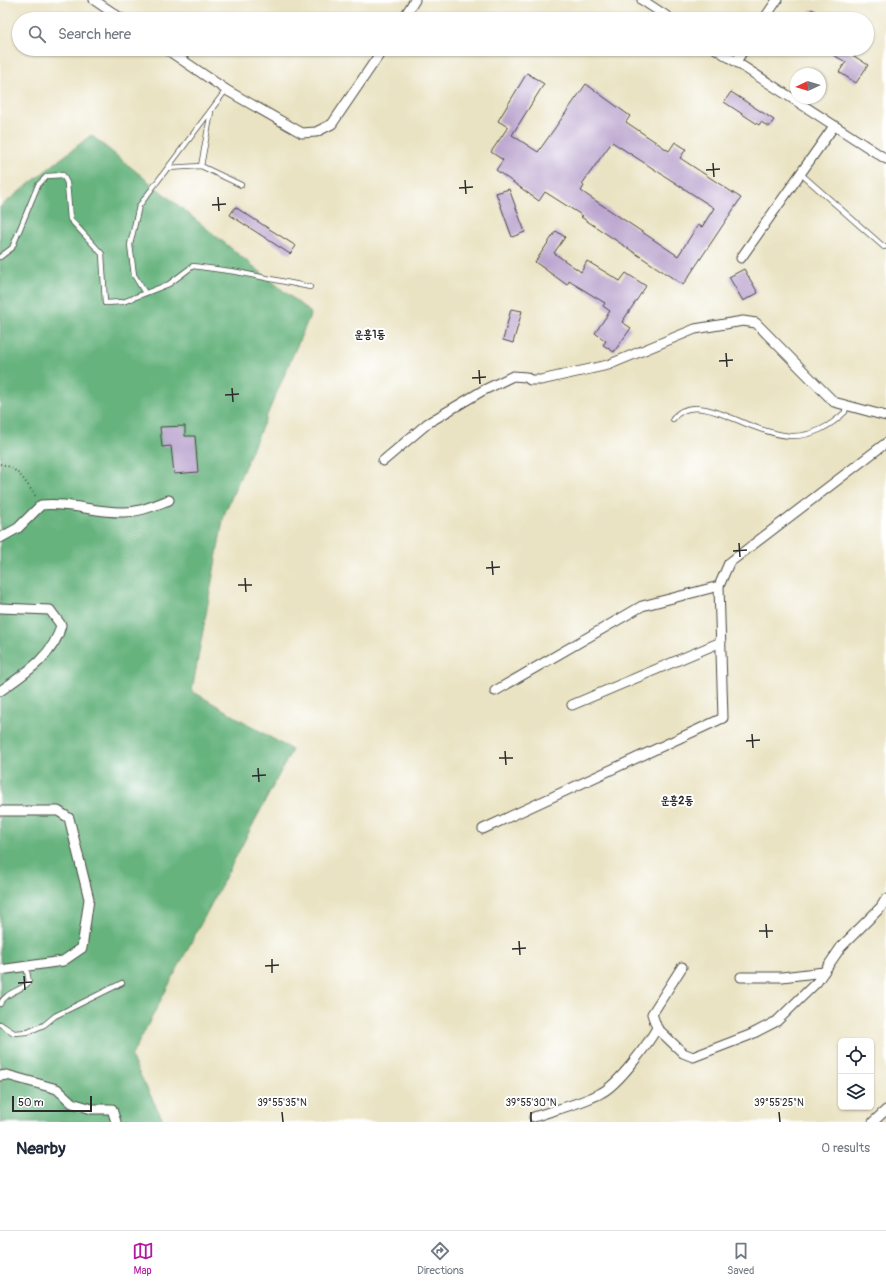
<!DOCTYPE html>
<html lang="en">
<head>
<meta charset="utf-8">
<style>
  :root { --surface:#fff; --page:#f6f6f7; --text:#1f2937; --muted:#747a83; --line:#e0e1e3; --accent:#b5179e }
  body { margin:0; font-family:Pangolin,"Poor Story",sans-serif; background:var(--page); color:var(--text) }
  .controls { position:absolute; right:12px; bottom:12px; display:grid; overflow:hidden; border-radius:6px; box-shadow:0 1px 3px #0004 }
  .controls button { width:36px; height:36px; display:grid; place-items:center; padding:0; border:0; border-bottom:1px solid var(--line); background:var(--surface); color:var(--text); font:20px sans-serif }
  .compass { position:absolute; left:790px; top:68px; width:36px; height:36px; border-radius:50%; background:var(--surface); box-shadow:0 1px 3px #0004; rotate:266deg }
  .scale { position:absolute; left:12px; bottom:10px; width:80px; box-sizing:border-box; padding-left:4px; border:2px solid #2b2b2b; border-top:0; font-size:11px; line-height:14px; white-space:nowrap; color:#2b2b2b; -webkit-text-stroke:3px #fff; paint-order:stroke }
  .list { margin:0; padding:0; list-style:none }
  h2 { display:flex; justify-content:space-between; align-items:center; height:52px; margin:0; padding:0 16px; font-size:17px }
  h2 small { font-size:13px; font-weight:400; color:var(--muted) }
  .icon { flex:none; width:22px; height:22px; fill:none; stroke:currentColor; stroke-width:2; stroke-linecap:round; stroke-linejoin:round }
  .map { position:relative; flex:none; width:886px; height:1122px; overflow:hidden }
  .search { position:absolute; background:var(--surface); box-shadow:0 1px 3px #0004; left:12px; right:12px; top:12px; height:44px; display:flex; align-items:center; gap:10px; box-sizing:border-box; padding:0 14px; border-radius:22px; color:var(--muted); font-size:15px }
  .sheet { height:108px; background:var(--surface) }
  nav { display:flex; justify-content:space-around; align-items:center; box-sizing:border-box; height:56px; border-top:1px solid var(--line); background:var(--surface); font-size:11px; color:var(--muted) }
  nav a { display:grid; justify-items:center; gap:2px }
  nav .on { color:var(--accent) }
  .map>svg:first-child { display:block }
  .forest { fill:#66b37e; stroke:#486f54 }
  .building { fill:#bca6cf; fill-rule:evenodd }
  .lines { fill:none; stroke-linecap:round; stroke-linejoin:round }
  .service-casing { stroke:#484742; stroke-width:6 }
  .minor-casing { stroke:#484742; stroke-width:11 }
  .path { stroke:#484742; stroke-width:2; stroke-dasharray:1 3; stroke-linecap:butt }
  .service { stroke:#fff; stroke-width:4.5 }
  .minor { stroke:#fff; stroke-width:9 }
  .ticks { fill:none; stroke:#2b2b2b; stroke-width:1.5 }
  .labels { text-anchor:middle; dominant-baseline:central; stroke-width:4; stroke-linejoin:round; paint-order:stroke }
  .neighbourhood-label { font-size:11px; font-weight:bold; fill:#2b2b2b; stroke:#fff }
  .ticks-label { font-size:10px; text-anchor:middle; fill:#2b2b2b; stroke:#fff; stroke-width:4; stroke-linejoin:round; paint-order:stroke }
</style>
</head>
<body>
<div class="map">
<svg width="886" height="1122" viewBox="0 0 886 1122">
  <rect width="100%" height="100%" fill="#fff"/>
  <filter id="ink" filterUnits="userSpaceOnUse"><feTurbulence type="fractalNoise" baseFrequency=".025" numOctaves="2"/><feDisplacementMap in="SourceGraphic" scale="8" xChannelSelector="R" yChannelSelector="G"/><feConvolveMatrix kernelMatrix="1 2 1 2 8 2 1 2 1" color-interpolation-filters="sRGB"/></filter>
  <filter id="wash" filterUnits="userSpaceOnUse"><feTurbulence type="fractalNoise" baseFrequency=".012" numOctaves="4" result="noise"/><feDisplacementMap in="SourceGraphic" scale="16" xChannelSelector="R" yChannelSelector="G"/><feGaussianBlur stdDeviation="0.9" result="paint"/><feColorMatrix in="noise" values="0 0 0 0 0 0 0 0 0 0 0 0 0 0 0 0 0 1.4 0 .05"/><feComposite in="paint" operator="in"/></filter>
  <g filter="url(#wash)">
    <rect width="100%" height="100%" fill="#eae3c3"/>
    <path class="forest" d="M91 135 311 313 224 515 192 691 292 750 131 1057 164 1122H0V207Z"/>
    <g id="blocks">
      <path class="building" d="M812 9 830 19H806Z
        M822 49H843L868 65 856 83 839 72 846 62Z
        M527 73 544 84 512 135 538 152 586 84 630 116 626 122 669 151 675 142 686 149 680 158 741 198 683 285 581 217 583 216 545 192 539 201 496 170 503 160 491 152 508 127 498 121ZM612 142 714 208 702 227 698 225 678 256 581 191 584 186 582 184Z
        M731 92 774 120 769 127 761 122 759 125 724 102Z
        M509 189 525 232 512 237 496 193Z
        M235 207 296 246 290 254 230 215Z
        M556 231 565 237 554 253 581 272 587 261 620 281 626 273 646 286 622 322 631 328 614 352 603 345 606 341 595 333 610 311 603 306 605 303 569 281 567 285 535 262Z
        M744 269 758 293 743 301 729 277Z
        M511 309 522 311 513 343 503 340Z
        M185 426V436H195L198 472 174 474 171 446 162 447 160 427Z"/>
    </g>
  </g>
  <g filter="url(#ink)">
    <use href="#blocks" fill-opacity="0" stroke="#484742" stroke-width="1"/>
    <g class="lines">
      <defs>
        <path id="service" d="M201 166 211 112
          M168 168 201 166 241 185
          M801 174 884 247 886 246
          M0 257 12 248 38 185 47 176 63 175 67 183 70 219 102 254 105 303 123 302 169 284 193 266 237 272 310 287
          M145 293 134 275 130 245 139 206 226 90
          M673 419C690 395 728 417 749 425 762 430 777 435 790 436 811 437 831 426 845 412L846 406
          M0 1004C6 992 21 991 29 982L26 966
          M0 1024 14 1033 28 1032 44 1025 55 1016 122 983"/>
        <path id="minor" d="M94 0 122 19
          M642 0 671 19
          M403 19 415 0
          M764 19 777 0
          M166 49 228 91 302 133 316 132 332 124 383 49
          M716 49 886 159
          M736 62 744 49
          M741 258 834 126
          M383 461 428 423 482 391 513 376 526 377 530 380H541L608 365 695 329 743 321 756 323 834 402 886 416
          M0 538 18 528 41 505C68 502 94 512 121 512 138 513 153 506 169 500
          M0 608 50 610 61 625C55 655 23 675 0 691
          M495 691 642 606 719 586
          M572 705 721 642
          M0 811H58L69 818 89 899 82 948 63 961 0 970
          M483 829 723 718 719 586 729 563 886 443
          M741 977H782L824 972
          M657 1028 683 1053 693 1057 750 1035 777 1021 817 982 841 947 881 907 886 899
          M0 1076 7 1075 57 1089 72 1103 92 1109H112L116 1122
          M534 1117C556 1109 581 1104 601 1093 619 1084 647 1045 657 1028L652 1014 682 967
          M873 1122 886 1110"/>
      </defs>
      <use href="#service" class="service-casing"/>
      <use href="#minor" class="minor-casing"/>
      <path class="path" d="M0 464C17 466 27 484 36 497"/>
      <use href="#service" class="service"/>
      <use href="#minor" class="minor"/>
    </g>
  </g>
  <path class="ticks" d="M713 163 714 177M706 170 720 169M465 180 466 194M459 188 473 187M218 197 219 211M212 205 226 204M726 353 727 367M719 361 733 360M479 370 480 384M472 378 486 377M232 388 233 402M225 395 239 394M739 543 740 557M733 551 747 550M492 561 493 575M486 568 500 567M245 578 246 592M238 585H252M752 734 753 748M746 741 760 740M505 751 506 765M499 758H513M258 768 259 782M252 776 266 775M766 924 767 938M759 931H773M519 941 520 955M512 949 526 948M272 959V973M265 966 279 965M24 976 25 990M18 983 32 982M282 1112 283 1122M531 1112V1122M779 1112 780 1122"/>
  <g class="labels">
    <g class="neighbourhood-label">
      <text x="370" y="334">운흥1동</text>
      <text x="677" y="800">운흥2동</text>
    </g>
  </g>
  <g class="ticks-label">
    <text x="282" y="1106">39°55'35"N</text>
    <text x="531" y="1106">39°55'30"N</text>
    <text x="779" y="1106">39°55'25"N</text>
  </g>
</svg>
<div class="controls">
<button><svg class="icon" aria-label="locate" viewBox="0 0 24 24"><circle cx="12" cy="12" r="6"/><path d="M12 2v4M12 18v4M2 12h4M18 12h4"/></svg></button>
<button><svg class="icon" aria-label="layers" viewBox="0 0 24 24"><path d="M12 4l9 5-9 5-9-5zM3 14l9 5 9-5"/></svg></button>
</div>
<svg class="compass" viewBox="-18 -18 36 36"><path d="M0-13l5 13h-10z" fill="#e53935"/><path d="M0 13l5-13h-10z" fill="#747a83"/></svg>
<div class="scale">50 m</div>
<div class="search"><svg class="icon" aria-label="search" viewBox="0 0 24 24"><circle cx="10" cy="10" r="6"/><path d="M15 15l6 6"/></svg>Search here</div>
</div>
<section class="sheet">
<h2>Nearby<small>0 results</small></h2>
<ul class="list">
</ul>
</section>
<nav>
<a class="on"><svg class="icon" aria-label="map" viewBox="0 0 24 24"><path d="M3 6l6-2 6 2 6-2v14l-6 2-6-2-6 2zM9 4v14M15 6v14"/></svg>Map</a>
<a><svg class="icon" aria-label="directions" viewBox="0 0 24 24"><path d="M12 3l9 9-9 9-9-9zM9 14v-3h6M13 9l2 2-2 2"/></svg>Directions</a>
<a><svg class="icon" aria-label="saved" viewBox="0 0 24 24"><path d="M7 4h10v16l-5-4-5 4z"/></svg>Saved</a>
</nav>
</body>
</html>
